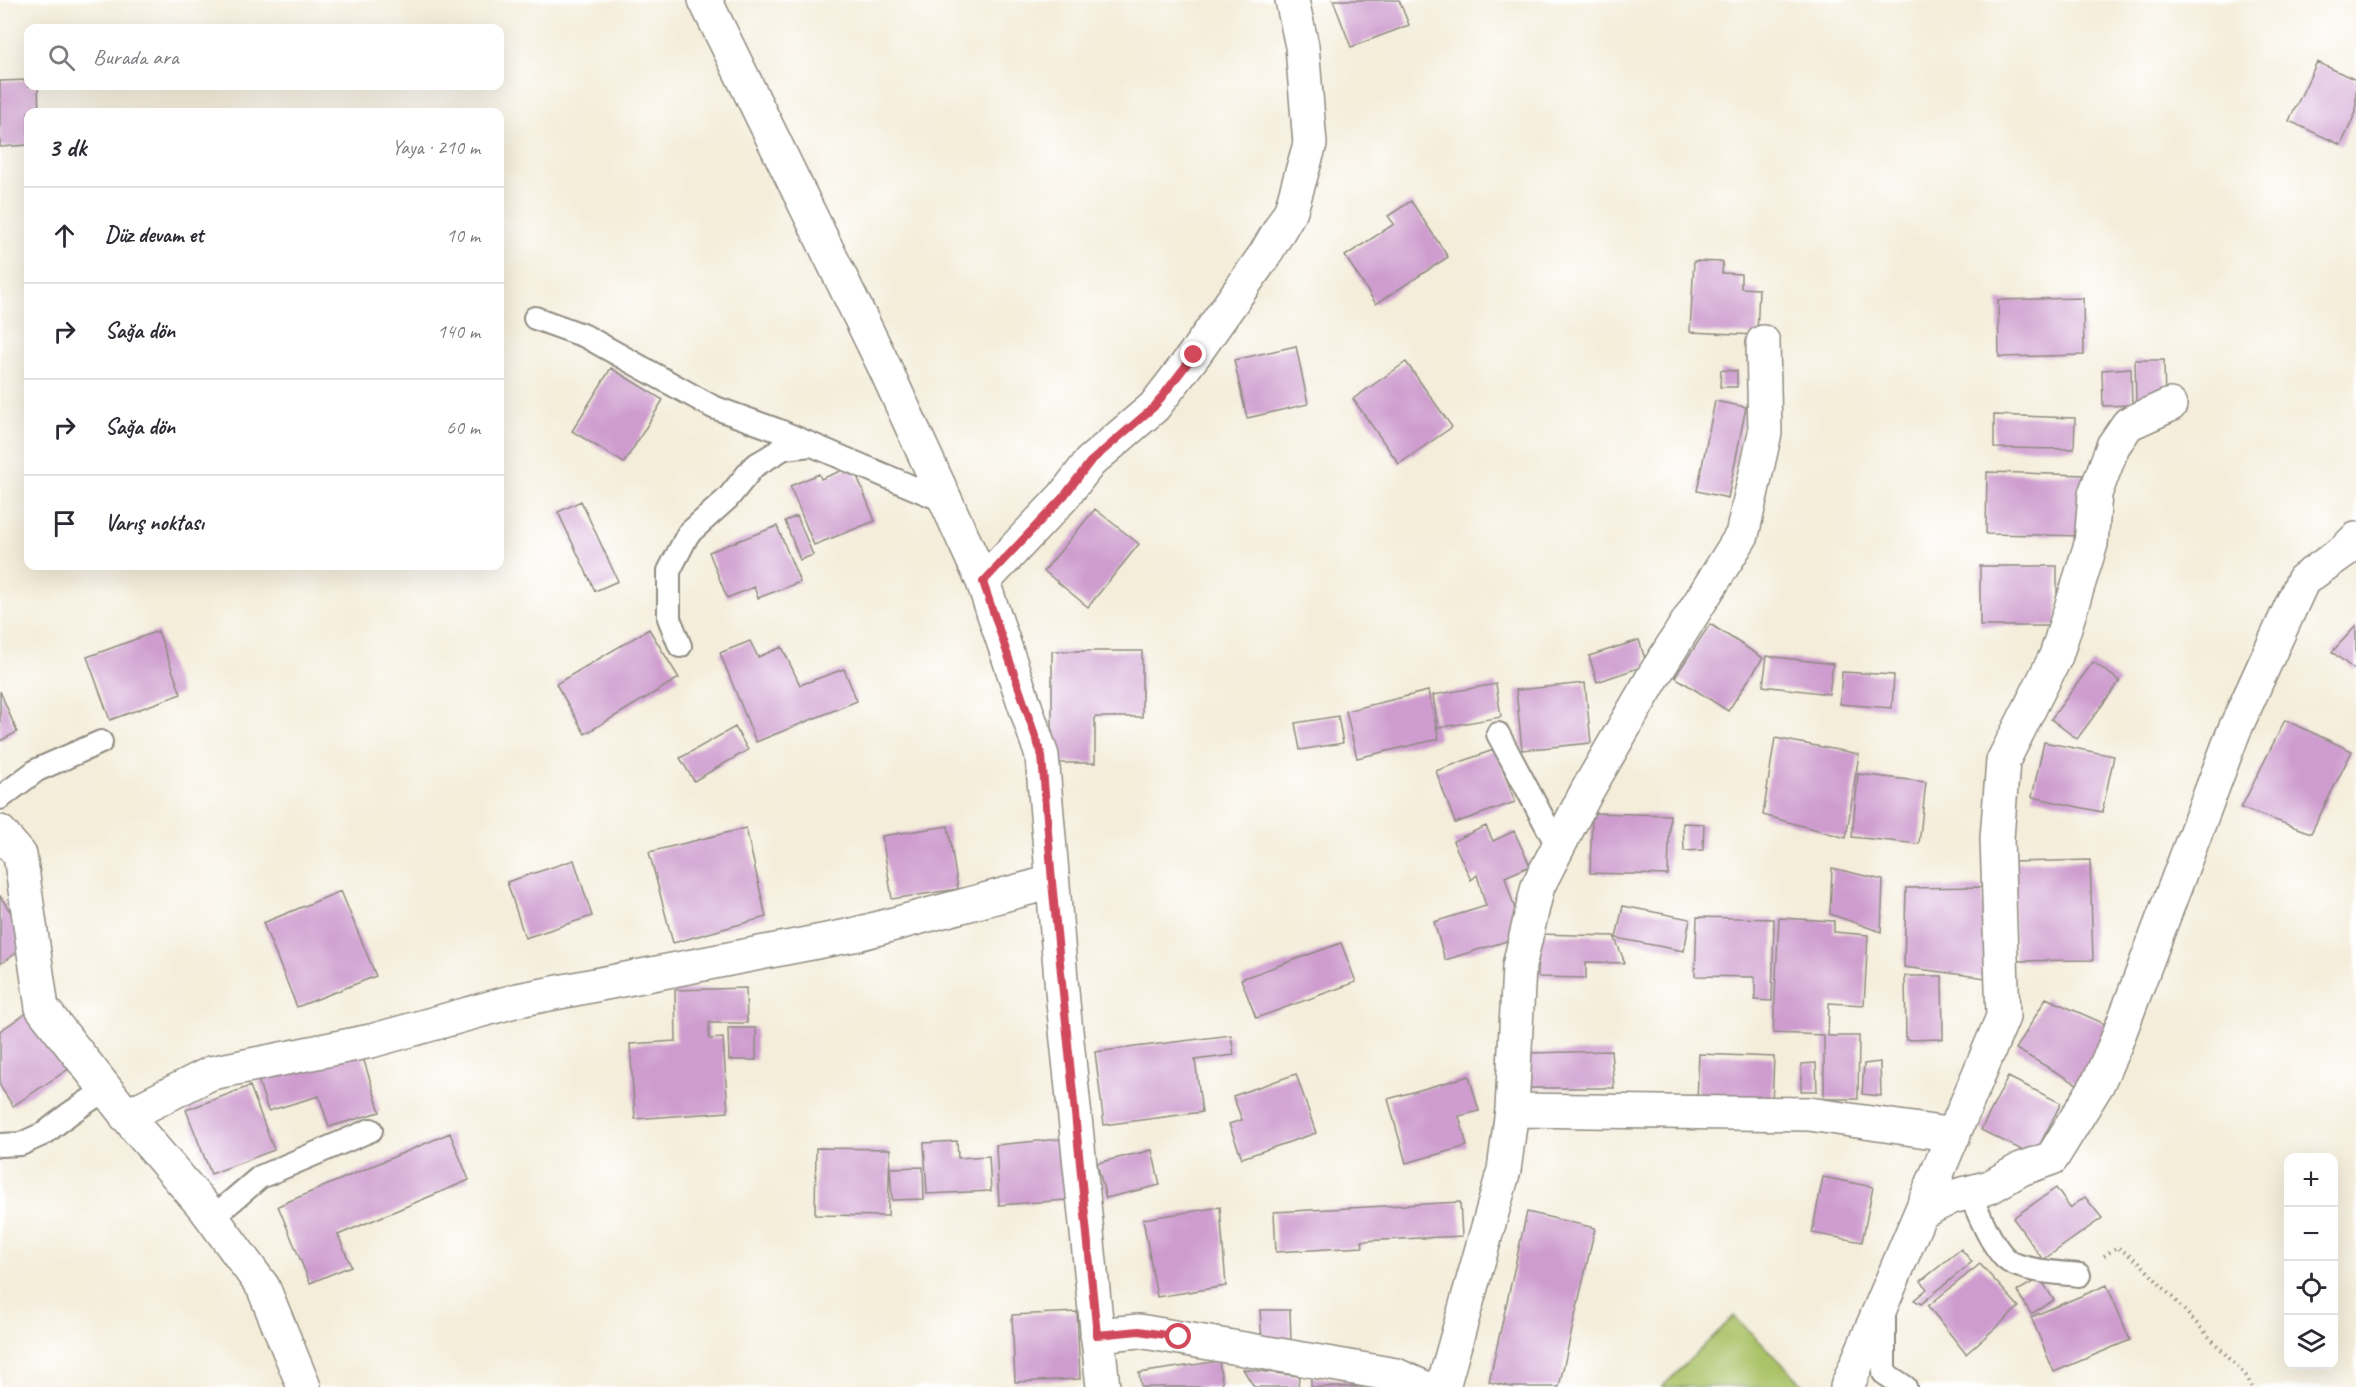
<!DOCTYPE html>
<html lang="tr">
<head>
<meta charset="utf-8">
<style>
  :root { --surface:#fff; --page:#f7f7f7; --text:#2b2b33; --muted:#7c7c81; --line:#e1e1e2 }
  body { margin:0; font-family:Caveat,sans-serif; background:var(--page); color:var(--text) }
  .controls { position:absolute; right:18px; bottom:18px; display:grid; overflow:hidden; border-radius:12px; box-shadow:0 6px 24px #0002 }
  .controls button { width:54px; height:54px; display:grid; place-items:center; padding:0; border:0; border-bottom:2px solid var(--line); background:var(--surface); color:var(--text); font:30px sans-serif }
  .stop { position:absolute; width:18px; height:18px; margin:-14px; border:4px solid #d1495b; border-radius:50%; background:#fff }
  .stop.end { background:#d1495b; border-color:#fff; box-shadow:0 2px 6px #0008 }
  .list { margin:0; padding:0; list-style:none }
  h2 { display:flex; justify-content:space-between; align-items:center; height:78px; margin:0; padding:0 24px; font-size:26px }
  h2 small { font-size:20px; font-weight:400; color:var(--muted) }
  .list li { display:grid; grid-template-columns:39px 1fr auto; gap:18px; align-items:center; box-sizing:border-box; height:96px; padding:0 24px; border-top:2px solid var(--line) }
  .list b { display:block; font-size:22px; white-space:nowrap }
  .list em { font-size:20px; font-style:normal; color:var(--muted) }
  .icon { flex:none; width:33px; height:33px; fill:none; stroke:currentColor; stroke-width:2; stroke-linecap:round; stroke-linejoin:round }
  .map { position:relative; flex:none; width:2356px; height:1387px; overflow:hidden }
  .search { position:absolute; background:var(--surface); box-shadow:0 6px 24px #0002; left:24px; top:24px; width:480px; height:66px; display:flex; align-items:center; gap:15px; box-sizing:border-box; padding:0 21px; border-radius:12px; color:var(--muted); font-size:22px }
  .panel { position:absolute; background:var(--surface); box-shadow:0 6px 24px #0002; left:24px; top:108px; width:480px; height:462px; border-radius:12px }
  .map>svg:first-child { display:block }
  .green { fill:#aac267; stroke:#6a7649; stroke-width:1.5 }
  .building { fill:#ce9cce }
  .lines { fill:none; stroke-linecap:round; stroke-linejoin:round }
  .lane-casing { stroke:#908c82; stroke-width:26 }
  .street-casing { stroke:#908c82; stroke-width:36 }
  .path { stroke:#908c82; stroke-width:4; stroke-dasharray:1.5 4.5; stroke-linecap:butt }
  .lane { stroke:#fff; stroke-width:22 }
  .street { stroke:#fff; stroke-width:33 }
  .route { stroke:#d1495b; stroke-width:8 }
</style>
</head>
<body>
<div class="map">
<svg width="2356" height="1387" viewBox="0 0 2356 1387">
  <rect width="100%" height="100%" fill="#fff"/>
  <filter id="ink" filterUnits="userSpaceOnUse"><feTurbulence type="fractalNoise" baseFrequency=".0167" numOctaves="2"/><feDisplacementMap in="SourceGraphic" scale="12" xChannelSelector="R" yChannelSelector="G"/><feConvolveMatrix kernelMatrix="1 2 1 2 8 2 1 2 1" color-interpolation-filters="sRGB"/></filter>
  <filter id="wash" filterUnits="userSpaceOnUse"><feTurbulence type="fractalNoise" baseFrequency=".008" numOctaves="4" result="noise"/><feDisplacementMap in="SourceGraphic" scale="24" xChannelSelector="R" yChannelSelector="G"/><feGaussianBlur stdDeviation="1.35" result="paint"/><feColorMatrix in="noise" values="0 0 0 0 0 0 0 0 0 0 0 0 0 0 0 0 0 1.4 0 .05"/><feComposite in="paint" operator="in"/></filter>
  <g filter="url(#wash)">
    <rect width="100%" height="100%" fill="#f4edda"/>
    <path class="green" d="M1734 1316 1806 1387H1662Z"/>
    <g id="blocks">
      <path class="building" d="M1333 0H1399L1409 25 1351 47Z
        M2317 62 2356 80V112L2341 145 2289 121Z
        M28 80V86H38L39 112H28V145L0 147V81Z
        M1411 201 1448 257 1376 304 1345 256 1394 224 1388 216Z
        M1694 261 1723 262 1722 273 1741 274V288L1759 289 1757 335 1690 332Z
        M2083 298 2084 355 1999 357 1998 300Z
        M1296 346 1308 404 1247 418 1234 360Z
        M2135 360H2164L2165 404 2136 405Z
        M1406 362 1452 427 1399 464 1353 399Z
        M611 368 663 400 624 463 572 431Z
        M2131 368 2132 405 2103 406 2102 370Z
        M1721 370 1737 371V387H1720Z
        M1715 401 1746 407 1728 498 1697 491Z
        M1994 415 2075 418 2074 449 1994 448Z
        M853 466 875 521 814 545 790 486 819 474 821 479Z
        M1987 472 2087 475 2085 536 1986 534Z
        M581 501 618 581 595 591 558 512Z
        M1095 509 1139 544 1088 607 1044 571Z
        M797 516 813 555 800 560 785 521Z
        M777 526 800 582 758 598 754 587 727 598 709 552Z
        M1980 566H2057V626H1980Z
        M1710 624 1763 658 1728 711 1675 677Z
        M2356 626V671L2332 652Z
        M649 629 679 678 585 734 556 684Z
        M158 631 181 694 110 720 87 657Z
        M1639 640 1647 665 1597 682 1589 656Z
        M750 641 758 657 782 647 800 685 844 669 857 701 756 742 720 653Z
        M1052 651H1142V717H1095V763H1052Z
        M1767 656 1833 664 1829 694 1763 686Z
        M2093 662 2120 681 2077 739 2051 719Z
        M1842 672 1894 675 1892 708 1840 704Z
        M1585 683 1591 743 1522 750 1516 690Z
        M1496 684 1501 717 1438 728 1433 695Z
        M0 691 17 732 0 741Z
        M1428 691 1439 739 1357 758 1346 711Z
        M1338 716 1343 743 1300 750 1295 723Z
        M2285 720 2352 751 2311 833 2241 808Z
        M735 727 748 750 694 781 680 758Z
        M1775 738 1859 754 1846 838 1763 815Z
        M2044 742 2114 756 2102 812 2032 797Z
        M1496 749 1515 802 1455 823 1436 771Z
        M1858 774 1926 782 1919 844 1852 837Z
        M1592 813 1670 815 1668 875 1590 873Z
        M1683 823 1704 824 1703 850 1684 851Z
        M948 826 958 889 892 899 882 836Z
        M1486 826 1493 841 1514 831 1530 866 1505 877 1523 936 1445 960 1434 922 1486 906 1477 875 1471 880 1453 841Z
        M746 828 766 917 673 943 649 852Z
        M574 860 592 916 525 938 507 882Z
        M2090 860 2093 960 2015 961 2012 862Z
        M1832 868 1883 880 1881 932 1830 914Z
        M1983 887 1986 978 1904 967 1906 888Z
        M341 891 376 976 297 1007 263 923Z
        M0 896 31 943 0 964Z
        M1623 906 1690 919 1684 951 1616 938Z
        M1697 917 1774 919 1772 1001 1755 1000V977L1695 976Z
        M1779 918 1834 921V932L1868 935 1864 1005 1829 1003 1828 1036H1859L1858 1099H1824V1035L1773 1033Z
        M1538 934 1614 936 1625 963 1586 962V978L1538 977Z
        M1341 943 1356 982 1256 1018 1241 979Z
        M1905 976H1942L1943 1039 1906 1040Z
        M746 988 747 1023H709V1039L723 1038 728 1112 635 1119 630 1044 676 1041 675 990Z
        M2046 998 2112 1027 2082 1087 2016 1049Z
        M34 1008 73 1066 13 1106 0 1086V1031Z
        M728 1028H756V1060H729Z
        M1231 1035 1234 1055 1195 1060 1202 1112 1104 1125 1095 1052Z
        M360 1048 380 1112 329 1127 319 1096 268 1111 258 1079Z
        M1611 1051 1614 1088H1529V1053Z
        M1699 1054 1774 1057 1772 1104 1697 1101Z
        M1880 1062 1881 1096 1862 1094 1864 1064Z
        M1816 1063 1817 1091H1801V1064Z
        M1296 1074 1316 1133 1242 1158 1229 1124 1242 1120 1233 1096Z
        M1469 1076 1479 1111 1459 1116 1467 1146 1406 1163 1388 1099Z
        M2008 1077 2061 1103 2034 1156 1981 1130Z
        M250 1086 274 1150 211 1174 186 1110Z
        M450 1133 469 1180 338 1235 351 1266 310 1283 278 1206Z
        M1071 1138 1080 1199 999 1205 996 1145Z
        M957 1141 958 1158 989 1156 991 1191 927 1194 924 1143Z
        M816 1148 890 1149 888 1216 815 1215Z
        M1152 1150 1160 1185 1106 1198 1097 1163Z
        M923 1167 924 1199 892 1200 890 1168Z
        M1823 1177 1873 1187 1862 1242 1812 1233Z
        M2056 1188 2070 1208 2085 1197 2102 1218 2043 1260 2013 1218Z
        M1460 1202 1462 1236 1362 1241 1363 1247 1276 1252 1274 1212Z
        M1220 1207 1226 1286 1157 1297 1143 1219Z
        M1527 1212 1595 1228 1559 1387H1512L1489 1382Z
        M1961 1249 1972 1262 1921 1304 1914 1300 1927 1289 1921 1281Z
        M1980 1264 2019 1307 1966 1354 1928 1306Z
        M2040 1278 2054 1300 2031 1314 2017 1291Z
        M2107 1285 2130 1340 2054 1372 2031 1317Z
        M1260 1310H1290L1291 1342 1262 1343Z
        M1077 1312 1080 1379 1015 1382 1012 1315Z
        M1219 1361 1223 1387H1141L1139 1373Z
        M1243 1369 1299 1376 1298 1387H1254Z
        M1311 1377 1386 1384 1394 1387H1311Z"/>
    </g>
  </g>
  <g filter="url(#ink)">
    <use href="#blocks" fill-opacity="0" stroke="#908c82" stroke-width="1.5"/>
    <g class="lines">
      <defs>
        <path id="lane" d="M535 318 585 336 713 407 777 430 945 501
          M680 646 669 618V571L688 534 728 498 754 466 784 448 811 445
          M1498 734 1558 847
          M0 798 37 770 101 742
          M0 1145 21 1144 45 1133 69 1114 106 1089
          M1969 1192C1979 1213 1989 1242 2006 1259 2019 1271 2061 1273 2079 1275
          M212 1218 260 1177 371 1130
          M1884 1311V1373L1905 1387"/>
        <path id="street" d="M705 0 884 366 983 582 1042 756 1063 1002 1103 1387
          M983 582 1064 496 1090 462 1154 407 1194 355 1264 256 1291 210 1310 144 1302 46 1292 0
          M0 832 20 855 42 1008 138 1130 205 1208 263 1287 304 1387
          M1512 1110 1809 1114 1954 1135
          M126 1116 211 1073 371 1041 518 1000 853 935 1052 882
          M1922 1212 1952 1197 1990 1187 2021 1169 2052 1158 2098 1083 2115 1045 2234 731 2303 580 2344 551 2356 539
          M1097 1335 1139 1331 1396 1375 1423 1387
          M1443 1387 1504 1170 1512 1110 1519 966 1538 886 1587 791 1653 677 1742 535 1765 433 1763 342
          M1847 1387 2003 1017 1997 838 2003 761 2056 656 2091 544 2095 494 2113 446 2128 424 2170 405"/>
      </defs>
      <use href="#lane" class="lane-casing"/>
      <use href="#street" class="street-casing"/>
      <path class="path" d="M2104 1256 2117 1247 2139 1262 2246 1376 2252 1387"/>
      <use href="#lane" class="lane"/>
      <use href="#street" class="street"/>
    </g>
  </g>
  <g class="lines" filter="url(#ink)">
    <path class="route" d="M1179 1337 1139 1331 1097 1335 1052 882 1042 756 983 582 1064 496 1090 462 1154 407 1194 355"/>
  </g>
</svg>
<div class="controls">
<button>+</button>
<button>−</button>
<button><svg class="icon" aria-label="locate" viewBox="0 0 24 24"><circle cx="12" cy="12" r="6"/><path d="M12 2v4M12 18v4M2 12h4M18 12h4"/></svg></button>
<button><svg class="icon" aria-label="layers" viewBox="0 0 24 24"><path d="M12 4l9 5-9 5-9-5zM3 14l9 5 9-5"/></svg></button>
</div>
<div class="stop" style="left:1179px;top:1337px"></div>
<div class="stop end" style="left:1194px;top:355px"></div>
<div class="search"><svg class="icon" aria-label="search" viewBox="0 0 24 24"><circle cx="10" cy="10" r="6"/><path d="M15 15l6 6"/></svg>Burada ara</div>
<section class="panel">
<h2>3 dk<small>Yaya · 210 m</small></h2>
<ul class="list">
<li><svg class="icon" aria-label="ahead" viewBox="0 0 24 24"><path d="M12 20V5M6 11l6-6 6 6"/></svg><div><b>Düz devam et</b></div><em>10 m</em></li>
<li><svg class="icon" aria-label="right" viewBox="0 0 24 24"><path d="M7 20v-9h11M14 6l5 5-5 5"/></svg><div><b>Sağa dön</b></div><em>140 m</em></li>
<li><svg class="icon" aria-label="right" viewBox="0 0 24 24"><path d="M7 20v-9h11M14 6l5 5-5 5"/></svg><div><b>Sağa dön</b></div><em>60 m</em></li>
<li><svg class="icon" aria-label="arrive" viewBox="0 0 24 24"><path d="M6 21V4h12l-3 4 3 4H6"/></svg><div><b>Varış noktası</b></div></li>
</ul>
</section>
</div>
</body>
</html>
